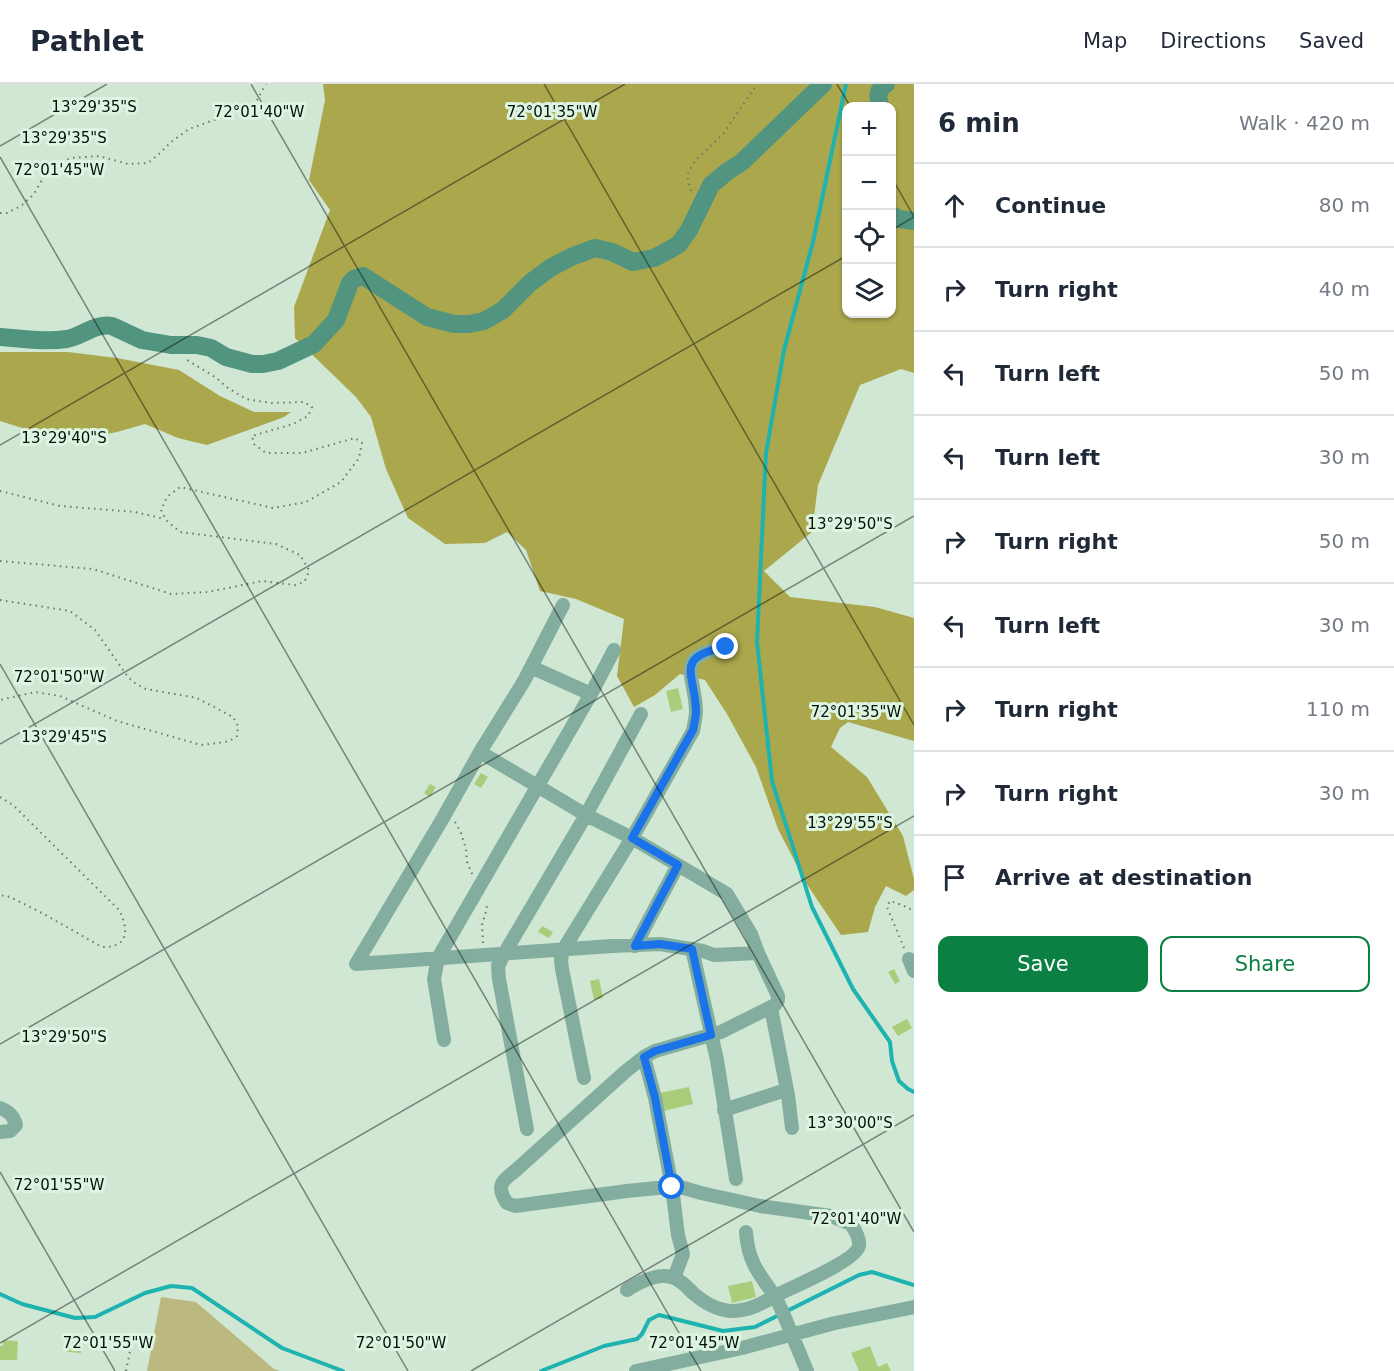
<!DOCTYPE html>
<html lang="en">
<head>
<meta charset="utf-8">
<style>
  :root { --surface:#fff; --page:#f2f2f3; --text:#1f2937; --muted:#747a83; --line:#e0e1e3; --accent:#0b8043 }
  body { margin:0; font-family:"DejaVu Sans",sans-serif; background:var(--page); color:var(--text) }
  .controls { position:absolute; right:18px; top:18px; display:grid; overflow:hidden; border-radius:12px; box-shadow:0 2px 4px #0004 }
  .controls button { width:54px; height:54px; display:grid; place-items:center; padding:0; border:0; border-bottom:2px solid var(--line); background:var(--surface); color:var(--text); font:30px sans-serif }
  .stop { position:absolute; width:18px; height:18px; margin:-14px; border:4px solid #1a73e8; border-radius:50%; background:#fff }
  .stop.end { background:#1a73e8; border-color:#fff; box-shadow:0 2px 6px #0008 }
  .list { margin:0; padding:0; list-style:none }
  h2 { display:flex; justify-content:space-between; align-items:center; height:78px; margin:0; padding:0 24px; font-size:26px }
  h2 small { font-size:20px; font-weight:400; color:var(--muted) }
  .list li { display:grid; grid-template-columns:39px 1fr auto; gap:18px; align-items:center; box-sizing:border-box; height:84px; padding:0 24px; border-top:2px solid var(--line) }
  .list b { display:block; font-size:22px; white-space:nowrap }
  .list em { font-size:20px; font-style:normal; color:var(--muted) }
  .actions { display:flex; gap:12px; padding:18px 24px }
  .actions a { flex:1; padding:14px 0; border:2px solid var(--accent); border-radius:12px; text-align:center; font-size:21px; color:var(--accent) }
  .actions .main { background:var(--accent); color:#fff }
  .icon { flex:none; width:33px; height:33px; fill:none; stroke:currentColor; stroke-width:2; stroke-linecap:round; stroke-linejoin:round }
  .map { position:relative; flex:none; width:914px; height:1287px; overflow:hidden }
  header { display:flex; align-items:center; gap:36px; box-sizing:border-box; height:84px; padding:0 30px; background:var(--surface); border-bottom:2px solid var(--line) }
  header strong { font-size:28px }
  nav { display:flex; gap:33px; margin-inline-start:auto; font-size:21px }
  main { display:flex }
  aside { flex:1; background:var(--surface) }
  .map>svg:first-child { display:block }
  .green { fill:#bbb97f }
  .forest { fill:#aba74c; fill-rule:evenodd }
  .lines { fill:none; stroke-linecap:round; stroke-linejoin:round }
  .stream { stroke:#1eb3b0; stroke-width:4 }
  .building { fill:#a9cd7b }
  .path { stroke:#6a796c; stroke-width:2; stroke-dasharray:1.5 4.5; stroke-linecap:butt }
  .street { stroke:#83ae9f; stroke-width:14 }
  .secondary { stroke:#519580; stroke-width:18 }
  .route { stroke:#1a73e8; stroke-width:8 }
  .ticks { fill:none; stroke:#060e08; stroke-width:1.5; stroke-opacity:0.45 }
  .ticks-label { font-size:15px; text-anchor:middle; fill:#060e08; stroke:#ddf5e0; stroke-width:6; stroke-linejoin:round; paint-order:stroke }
</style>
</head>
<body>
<header>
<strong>Pathlet</strong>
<nav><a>Map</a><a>Directions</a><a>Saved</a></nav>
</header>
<main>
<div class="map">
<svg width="914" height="1287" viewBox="0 0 914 1287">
  <rect width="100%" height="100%" fill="#d0e7d3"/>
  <path class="green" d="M161 1213 196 1218 274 1285 280 1287H147Z"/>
  <path class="forest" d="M323 0H914V289L901 285 860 301 818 401 812 448 764 487 790 513 875 523 914 534V657L848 638 840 644 831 663 867 693 903 752 914 795V806L906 812 886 802 875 823 868 848 841 851 806 799 778 745 756 683 727 630 705 596 680 590 655 611 634 623 617 592 624 535 576 515 540 507 526 466 507 448 485 459 445 460 408 434 386 385 371 333 356 313 295 254 294 223 330 126 309 96 325 16ZM846 22H892V230H846Z
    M0 268H68L117 274 179 286 220 312 254 328H291L284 333 207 361 178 354 145 340 117 348 78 356 42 350 0 337Z"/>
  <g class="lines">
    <path class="stream" d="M846 0 813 158 784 266 766 369 757 558 772 697 812 823 853 905 890 958 892 977 899 997 908 1005 914 1008
      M0 1210 22 1220 75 1234 95 1233 145 1209 171 1202 192 1204 282 1264 343 1287
      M541 1287 604 1262 637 1255 642 1250 649 1236 659 1231 723 1247 755 1243 859 1191 872 1188 914 1201"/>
  </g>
  <path class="building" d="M678 604 683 625 671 628 666 607Z
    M481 689 488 693 481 704 474 700Z
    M430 700 436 703 430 713 424 709Z
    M542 842 553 848 549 854 538 848Z
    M894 885 900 897 895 900 888 888Z
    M599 895 603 914 594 916 590 897Z
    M907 935 912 944 898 952 892 943Z
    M689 1003 693 1020 664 1027 660 1009Z
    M752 1197 756 1213 732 1219 728 1202Z
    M3 1256 18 1257 17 1276H0V1262H3Z
    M68 1256H82L81 1269 67 1268Z
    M870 1262 878 1283 887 1279 891 1287H859L851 1269Z"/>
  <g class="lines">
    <path class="path" d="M691 107 687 91 695 77 723 50 757 0
      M0 129H7L21 122 34 110 46 89 54 82 71 74 99 72 128 80 148 79 158 71 171 58 189 45 247 24 256 18 266 0
      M0 407 60 422 135 428 165 435
      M0 477 93 485 171 510 208 508 262 497 295 501 304 498 307 493 309 486 300 471 276 460 180 448 166 436 161 426 167 413 180 403 273 424 306 418 341 398 359 374 362 359 355 354 302 369H266L254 360 252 352 293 340 308 332 312 323 304 318 271 319 246 315 228 304 215 293 187 276
      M0 516 70 527 95 546 128 593 136 600 146 605 197 614 233 633 238 642 237 652 231 656 225 658 201 661 117 637 60 612 35 608 0 616
      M0 713 13 721 119 826C129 845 129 864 102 863L42 829 10 813 0 811
      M455 738 461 749 466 765 467 778 473 792
      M483 859 482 841 487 824 486 818
      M904 864 887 823 890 817 902 821 914 827
      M126 1287 134 1247"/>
    <path class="street" d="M563 521 524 597 480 668 586 731 632 754 727 810 751 850 758 869
      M591 610 614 566
      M635 862 678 781
      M692 865 717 976 736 1095
      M909 875 914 887
      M356 880 612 862 660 860 703 867 714 871 758 869 778 912V916L775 921 721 948 655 967 644 973 626 987 515 1087C501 1097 496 1103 507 1119L515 1122 627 1107 677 1102 701 1109 760 1122 831 1132 851 1140C855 1146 860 1155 859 1162 856 1177 790 1204 775 1212L783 1229 807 1287
      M356 880 443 734 480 668
      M771 924 788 1011 792 1044
      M444 956 434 895 438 874 591 610 531 583
      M644 973 655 1014 672 1103 678 1151 683 1170 674 1194
      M584 994 562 885 561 876 563 866 632 754 693 647C694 640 696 634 696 627 695 589 673 573 726 563
      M0 1024C8 1027 14 1032 16 1041L10 1047 0 1048
      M724 1026 786 1006
      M527 1045 499 895 498 882 504 870 586 731 641 630
      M627 1206C638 1199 657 1189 671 1193 680 1195 687 1203 693 1209 722 1234 744 1231 775 1212 758 1189 748 1177 746 1148
      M636 1287 742 1264 835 1239 914 1223"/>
    <path class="secondary" d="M880 22C878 12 876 7 886 0
      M892 131 899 135 914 137
      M0 253C22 255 45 258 67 255 83 252 95 239 112 242L142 256 171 261H197L211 264 226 273 252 280H263L278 277 314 260 336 236 350 199 354 195 363 192 427 233 454 240H469L484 237 503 226 530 199 550 184 571 173 595 164 612 168 633 178 654 174 671 165 679 160 689 146 711 101 728 87 742 78 823 0"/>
  </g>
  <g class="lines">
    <path class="route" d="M672 1103 655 1014 644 973 655 967 711 951 692 865 660 860 635 862 678 781 632 754 693 646C694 640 696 634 696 627 695 589 673 573 726 563"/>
  </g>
  <path class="ticks" d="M251 0 914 1148M544 0 914 641M837 0 850 22M0 62 107 0M0 73 701 1287M892 94 914 133M892 146 914 133M0 361 625 0M0 580 408 1287M0 660 846 172M0 960 914 432M0 1088 115 1287M0 1259 914 732M471 1287 914 1031"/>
  <g class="ticks-label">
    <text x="94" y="28">13°29'35"S</text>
    <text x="259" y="33">72°01'40"W</text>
    <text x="552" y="33">72°01'35"W</text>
    <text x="64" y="59">13°29'35"S</text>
    <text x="59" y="91">72°01'45"W</text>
    <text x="64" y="359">13°29'40"S</text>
    <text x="850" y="445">13°29'50"S</text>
    <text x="59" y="598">72°01'50"W</text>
    <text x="856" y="633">72°01'35"W</text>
    <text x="64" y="658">13°29'45"S</text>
    <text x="850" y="744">13°29'55"S</text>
    <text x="64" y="958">13°29'50"S</text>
    <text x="850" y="1044">13°30'00"S</text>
    <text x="59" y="1106">72°01'55"W</text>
    <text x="856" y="1140">72°01'40"W</text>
    <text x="108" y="1264">72°01'55"W</text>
    <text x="401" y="1264">72°01'50"W</text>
    <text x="694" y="1264">72°01'45"W</text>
  </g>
</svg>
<div class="controls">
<button>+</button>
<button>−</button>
<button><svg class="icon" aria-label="locate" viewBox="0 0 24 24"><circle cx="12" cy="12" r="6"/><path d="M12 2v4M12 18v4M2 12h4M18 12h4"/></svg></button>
<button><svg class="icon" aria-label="layers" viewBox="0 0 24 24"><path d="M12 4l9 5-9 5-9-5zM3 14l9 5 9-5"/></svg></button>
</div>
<div class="stop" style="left:672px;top:1103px"></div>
<div class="stop end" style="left:726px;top:563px"></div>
</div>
<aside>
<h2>6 min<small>Walk · 420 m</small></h2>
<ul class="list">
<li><svg class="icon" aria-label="ahead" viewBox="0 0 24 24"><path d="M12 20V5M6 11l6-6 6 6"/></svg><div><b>Continue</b></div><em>80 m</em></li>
<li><svg class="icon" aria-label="right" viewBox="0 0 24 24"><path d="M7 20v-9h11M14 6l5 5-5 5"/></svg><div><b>Turn right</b></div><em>40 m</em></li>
<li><svg class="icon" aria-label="left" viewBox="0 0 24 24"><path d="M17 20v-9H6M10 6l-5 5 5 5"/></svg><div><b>Turn left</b></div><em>50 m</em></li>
<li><svg class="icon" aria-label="left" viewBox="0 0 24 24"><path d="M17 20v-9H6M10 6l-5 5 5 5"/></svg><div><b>Turn left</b></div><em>30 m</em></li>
<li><svg class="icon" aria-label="right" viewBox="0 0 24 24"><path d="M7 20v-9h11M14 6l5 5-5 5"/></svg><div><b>Turn right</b></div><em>50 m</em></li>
<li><svg class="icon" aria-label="left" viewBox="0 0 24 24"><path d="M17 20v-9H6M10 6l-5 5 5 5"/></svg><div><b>Turn left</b></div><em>30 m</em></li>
<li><svg class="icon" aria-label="right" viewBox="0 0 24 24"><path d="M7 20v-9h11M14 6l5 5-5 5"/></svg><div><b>Turn right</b></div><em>110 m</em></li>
<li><svg class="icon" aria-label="right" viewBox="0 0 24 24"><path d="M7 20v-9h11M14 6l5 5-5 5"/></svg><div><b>Turn right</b></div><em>30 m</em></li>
<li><svg class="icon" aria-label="arrive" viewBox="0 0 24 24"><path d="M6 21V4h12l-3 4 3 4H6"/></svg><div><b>Arrive at destination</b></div></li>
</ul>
<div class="actions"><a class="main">Save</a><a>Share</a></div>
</aside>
</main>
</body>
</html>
